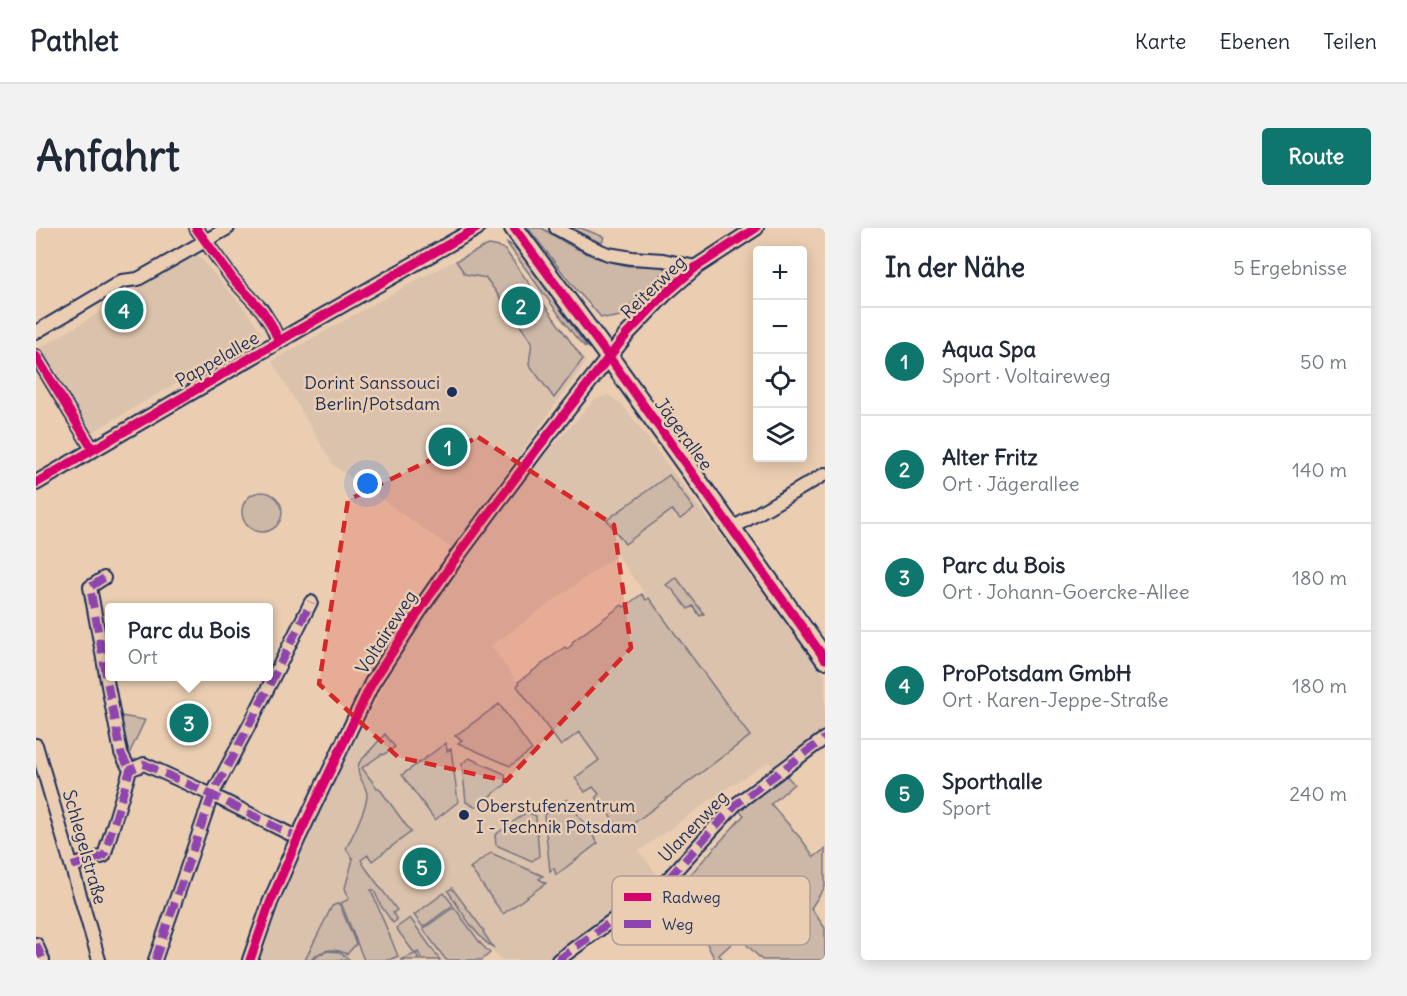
<!DOCTYPE html>
<html lang="de">
<head>
<meta charset="utf-8">
<style>
  :root { --surface:#fff; --page:#f2f2f3; --text:#1f2937; --muted:#747a83; --line:#e0e1e3; --accent:#0f766e }
  body { margin:0; font-family:Delius,sans-serif; background:var(--page); color:var(--text) }
  .controls { position:absolute; right:18px; top:18px; display:grid; overflow:hidden; border-radius:6px; box-shadow:0 3px 15px #0003 }
  .controls button { width:54px; height:54px; display:grid; place-items:center; padding:0; border:0; border-bottom:2px solid var(--line); background:var(--surface); color:var(--text); font:30px sans-serif }
  .you { position:absolute; left:332px; top:256px; width:21px; height:21px; margin:-15px; border:4px solid #fff; border-radius:50%; background:#1a73e8; box-shadow:0 0 0 9px #1a73e833 }
  .badge { display:grid; place-items:center; width:39px; height:39px; border-radius:50%; background:var(--accent); color:#fff; font-size:20px; font-weight:700 }
  .pin { position:absolute; translate:-50% -50%; border:3px solid #fff; box-shadow:0 2px 6px #0006 }
  .popup { position:absolute; left:69px; top:375px; width:168px; height:78px; box-sizing:border-box; display:grid; place-content:center; border-radius:6px; background:var(--surface); filter:drop-shadow(0 2px 4px #0005); font-size:20px; white-space:nowrap; color:var(--muted) }
  .popup b { font-size:22px; color:var(--text) }
  .popup::after { content:''; position:absolute; left:50%; top:100%; margin-left:-12px; border:12px solid transparent; border-top-color:var(--surface) }
  .list { margin:0; padding:0; list-style:none }
  h2 { display:flex; justify-content:space-between; align-items:center; height:78px; margin:0; padding:0 24px; font-size:26px }
  h2 small { font-size:20px; font-weight:400; color:var(--muted) }
  .list li { display:grid; grid-template-columns:39px 1fr auto; gap:18px; align-items:center; box-sizing:border-box; height:108px; padding:0 24px; border-top:2px solid var(--line) }
  .list b { display:block; font-size:22px; white-space:nowrap }
  .list p { margin:0; font-size:20px; white-space:nowrap; color:var(--muted) }
  .list em { font-size:20px; font-style:normal; color:var(--muted) }
  .icon { flex:none; width:33px; height:33px; fill:none; stroke:currentColor; stroke-width:2; stroke-linecap:round; stroke-linejoin:round }
  .map { position:relative; flex:none; width:789px; height:732px; overflow:hidden; border-radius:6px }
  header { display:flex; align-items:center; gap:36px; box-sizing:border-box; height:84px; padding:0 30px; background:var(--surface); border-bottom:2px solid var(--line) }
  header strong { font-size:28px }
  nav { display:flex; gap:33px; margin-inline-start:auto; font-size:21px }
  .intro { display:flex; align-items:center; justify-content:space-between; box-sizing:border-box; height:144px; padding:0 36px }
  h1 { margin:0; font-size:42px }
  .button { padding:15px 27px; border-radius:6px; background:var(--accent); color:#fff; font-size:21px; font-weight:700 }
  main { display:flex; gap:36px; padding:0 36px }
  aside { flex:1; background:var(--surface); border-radius:6px; box-shadow:0 3px 15px #0003 }
  .map>svg:first-child { display:block }
  .built { fill:#dbc2ac; fill-rule:evenodd }
  .green { fill:#cdb7a6; stroke:#747382; stroke-width:1.5 }
  .lines { fill:none; stroke-linecap:round; stroke-linejoin:round }
  .minor-casing { stroke:#1b2f5e; stroke-width:16 }
  .tertiary-casing { stroke:#1b2f5e; stroke-width:18 }
  .primary-casing { stroke:#1b2f5e; stroke-width:22 }
  .minor { stroke:#ebceb2; stroke-width:12 }
  .tertiary { stroke:#ebceb2; stroke-width:14 }
  .primary { stroke:#ebceb2; stroke-width:18 }
  .quiet { stroke:#8e44ad; stroke-width:8; stroke-dasharray:15 8; stroke-linecap:butt }
  .cycleway-casing { stroke:#ebceb2; stroke-width:13 }
  .cycleway { stroke:#d6006c; stroke-width:9 }
  .marked { fill:#d62828; fill-opacity:0.2; stroke:#d62828; stroke-width:4.5; stroke-dasharray:12 8; stroke-linejoin:round }
  .poi-dot { fill:#1b2f5e; stroke:#ebceb2; stroke-width:2 }
  .labels { text-anchor:middle; dominant-baseline:central; stroke-width:5; stroke-linejoin:round; paint-order:stroke }
  .street-label { font-size:18px; fill:#1b2f5e; stroke:#ebceb2 }
  .poi-label { font-size:18px; fill:#1b2f5e; stroke:#ebceb2; text-anchor:end }
  .key { fill:#ebceb2; stroke:#ad9e99; stroke-width:1.5 }
  .key-label { font-size:16px; fill:#1b2f5e }
</style>
</head>
<body>
<header>
<strong>Pathlet</strong>
<nav><a>Karte</a><a>Ebenen</a><a>Teilen</a></nav>
</header>
<div class="intro"><h1>Anfahrt</h1><a class="button">Route</a></div>
<main>
<div class="map">
<svg width="789" height="732" viewBox="0 0 789 732">
  <rect width="100%" height="100%" fill="#ebceb2"/>
  <filter id="ink" filterUnits="userSpaceOnUse"><feTurbulence type="fractalNoise" baseFrequency=".0167" numOctaves="2"/><feDisplacementMap in="SourceGraphic" scale="12" xChannelSelector="R" yChannelSelector="G"/><feConvolveMatrix kernelMatrix="1 2 1 2 8 2 1 2 1" color-interpolation-filters="sRGB"/></filter>
  <g filter="url(#ink)">
    <path class="built" d="M453 17 464 19 470 23 550 134 416 321 297 237 236 133 386 49 448 19Z
      M161 26 208 80 226 105 53 206 4 120Z
      M572 167 586 176 789 448V501L739 540 733 534 691 560 603 623 624 651 512 732H464L453 718 436 732H224L256 644 289 572 371 413 408 359 492 246 558 172ZM581 327 615 374 586 603 561 568 563 567 557 558 540 550 564 532 543 504 524 517 483 456 455 418Z"/>
    <path class="green" d="M492 0H506L535 18 561 30 592 38 621 37 636 39 622 49 584 88 574 90 565 89 537 58Z
      M532 0H545L568 9 566 15Z
      M470 14 477 18 484 24 551 119H549L538 107Z
      M453 17 464 19 470 23 547 131 518 170 493 136 496 114 450 50 429 46 420 33 448 19Z
      M633 247 658 281 644 291 636 282 589 316 571 292Z
      M206 284a20 20 0 1 1 40 0a20 20 0 1 1-40 0Z
      M640 349 668 386 664 388 657 378 652 381 636 361 630 357Z
      M606 366 610 372 613 370 714 508 586 604 560 569 563 566 557 559 549 564 539 550 563 532 543 504 525 518 481 458 483 456 482 454 529 419 531 421 537 416 536 414 586 377 588 379Z
      M463 476 496 522 474 538 422 515 426 512 419 508Z
      M85 488 109 492 93 526Z
      M349 506 359 519 347 527 346 526 326 540 341 560H343L375 604 336 633 332 627 325 632 329 639 361 682 357 685 361 692 357 695 345 678 338 662H335L362 728 353 732H328L305 675 313 671 309 660 317 631 310 621C316 608 331 581 331 567 330 555 319 548 323 535Z
      M410 515 411 523 415 521 422 574 399 592 366 547Z
      M433 530 469 546 470 556 439 579 430 574 426 536Z
      M748 545 758 556 735 576 766 612 778 629 789 621V659L775 680 789 700V732H726L703 709 683 727 687 732H679L643 659 708 587 701 581Z
      M531 571 562 615 520 647 518 640 514 643 508 587Z
      M491 584 500 588 503 628 496 633 460 617 459 607Z
      M455 625 507 648 503 651 510 655 467 686 434 640Z
      M416 660 448 703 447 704 457 719C442 712 422 678 412 663Z
      M408 665 417 677 387 699 378 687Z
      M303 675 320 716 311 726C297 719 286 721 275 732H269L296 678Z
      M418 679 445 716 454 725 446 732H410L387 701Z
      M374 690 404 732H386L382 724 380 725 383 732H364L379 726 360 700Z
      M292 723 303 724 314 732H277L284 726Z"/>
    <g class="lines">
      <defs>
        <path id="minor" d="M160 0 196 50 226 82 235 96 243 113
          M520 0 553 18 572 26 596 30 627 32 660 39
          M0 104 86 53 102 51 192 0
          M0 128 57 222
          M695 301 789 246
          M68 350 54 359 72 458 85 525 94 542
          M0 517 63 732
          M36 638 68 628 94 542 108 536 176 567 262 610
          M0 716 7 732
          M119 732 176 567 216 492 275 374
          M522 732 630 653 699 577 789 510"/>
        <path id="tertiary" d="M0 255 257 105 441 0
          M214 732 234 675 262 610 336 455 387 377 424 324 501 221 591 106 628 67 660 39 720 0"/>
        <path id="primary" d="M478 0 573 129 789 431"/>
      </defs>
      <use href="#minor" class="minor-casing"/>
      <use href="#tertiary" class="tertiary-casing"/>
      <use href="#primary" class="primary-casing"/>
      <use href="#minor" class="minor"/>
      <use href="#tertiary" class="tertiary"/>
      <use href="#primary" class="primary"/>
      <path class="quiet" d="M68 350 54 359 72 458 85 525 94 542
        M36 638 68 628 94 542 108 536 176 567 262 610
        M0 716 7 732
        M119 732 176 567 216 492 275 374
        M522 732 630 653 699 577 789 510"/>
      <defs>
        <path id="cycleway" d="M160 0 196 50 226 82 235 96 243 113
          M478 0 573 129 789 431
          M0 128 57 222
          M0 255 257 105 441 0
          M214 732 234 675 262 610 336 455 387 377 424 324 501 221 591 106 628 67 660 39 720 0"/>
      </defs>
      <use href="#cycleway" class="cycleway-casing"/>
      <use href="#cycleway" class="cycleway"/>
    </g>
  </g>
  <path class="marked" d="M442 209 578 297 595 420 470 553 362 529 283 456 312 272Z"/>
  <g class="poi-dot">
    <circle cx="416" cy="164" r="6"/>
    <circle cx="428" cy="587" r="6"/>
  </g>
  <g class="labels">
    <g class="street-label">
      <text transform="translate(617 59) rotate(-44)">Reiterweg</text>
      <text transform="translate(181 131) rotate(-30)">Pappelallee</text>
      <text transform="translate(648 206) rotate(54)">Jägerallee</text>
      <text transform="translate(350 404) rotate(-57)">Voltaireweg</text>
      <text transform="translate(657 598) rotate(-46)">Ulanenweg</text>
      <text transform="translate(49 619) rotate(74)">Schlegelstraße</text>
    </g>
    <g class="poi-label">
      <text x="404" y="154">Dorint Sanssouci<tspan x="404" dy="21">Berlin/Potsdam</tspan></text>
      <text x="440" y="577" text-anchor="start">Oberstufenzentrum<tspan x="440" dy="21">I - Technik Potsdam</tspan></text>
    </g>
  </g>
  <rect x="576" y="648" width="198" height="69" rx="9" class="key"/>
  <rect x="588" y="665" width="27" height="8" fill="#d6006c"/>
  <rect x="588" y="692" width="27" height="8" fill="#8e44ad"/>
  <g class="key-label">
    <text x="626" y="675">Radweg</text>
    <text x="626" y="702">Weg</text>
  </g>
</svg>
<div class="controls">
<button>+</button>
<button>−</button>
<button><svg class="icon" aria-label="locate" viewBox="0 0 24 24"><circle cx="12" cy="12" r="6"/><path d="M12 2v4M12 18v4M2 12h4M18 12h4"/></svg></button>
<button><svg class="icon" aria-label="layers" viewBox="0 0 24 24"><path d="M12 4l9 5-9 5-9-5zM3 14l9 5 9-5"/></svg></button>
</div>
<div class="you"></div>
<div class="pin badge" style="left:412px;top:219px">1</div>
<div class="pin badge" style="left:485px;top:78px">2</div>
<div class="pin badge" style="left:153px;top:495px">3</div>
<div class="popup"><b>Parc du Bois</b>Ort</div>
<div class="pin badge" style="left:88px;top:82px">4</div>
<div class="pin badge" style="left:386px;top:639px">5</div>
</div>
<aside>
<h2>In der Nähe<small>5 Ergebnisse</small></h2>
<ul class="list">
<li><span class="badge">1</span><div><b>Aqua Spa</b><p>Sport · Voltaireweg</p></div><em>50 m</em></li>
<li><span class="badge">2</span><div><b>Alter Fritz</b><p>Ort · Jägerallee</p></div><em>140 m</em></li>
<li><span class="badge">3</span><div><b>Parc du Bois</b><p>Ort · Johann-Goercke-Allee</p></div><em>180 m</em></li>
<li><span class="badge">4</span><div><b>ProPotsdam GmbH</b><p>Ort · Karen-Jeppe-Straße</p></div><em>180 m</em></li>
<li><span class="badge">5</span><div><b>Sporthalle</b><p>Sport</p></div><em>240 m</em></li>
</ul>
</aside>
</main>
</body>
</html>
